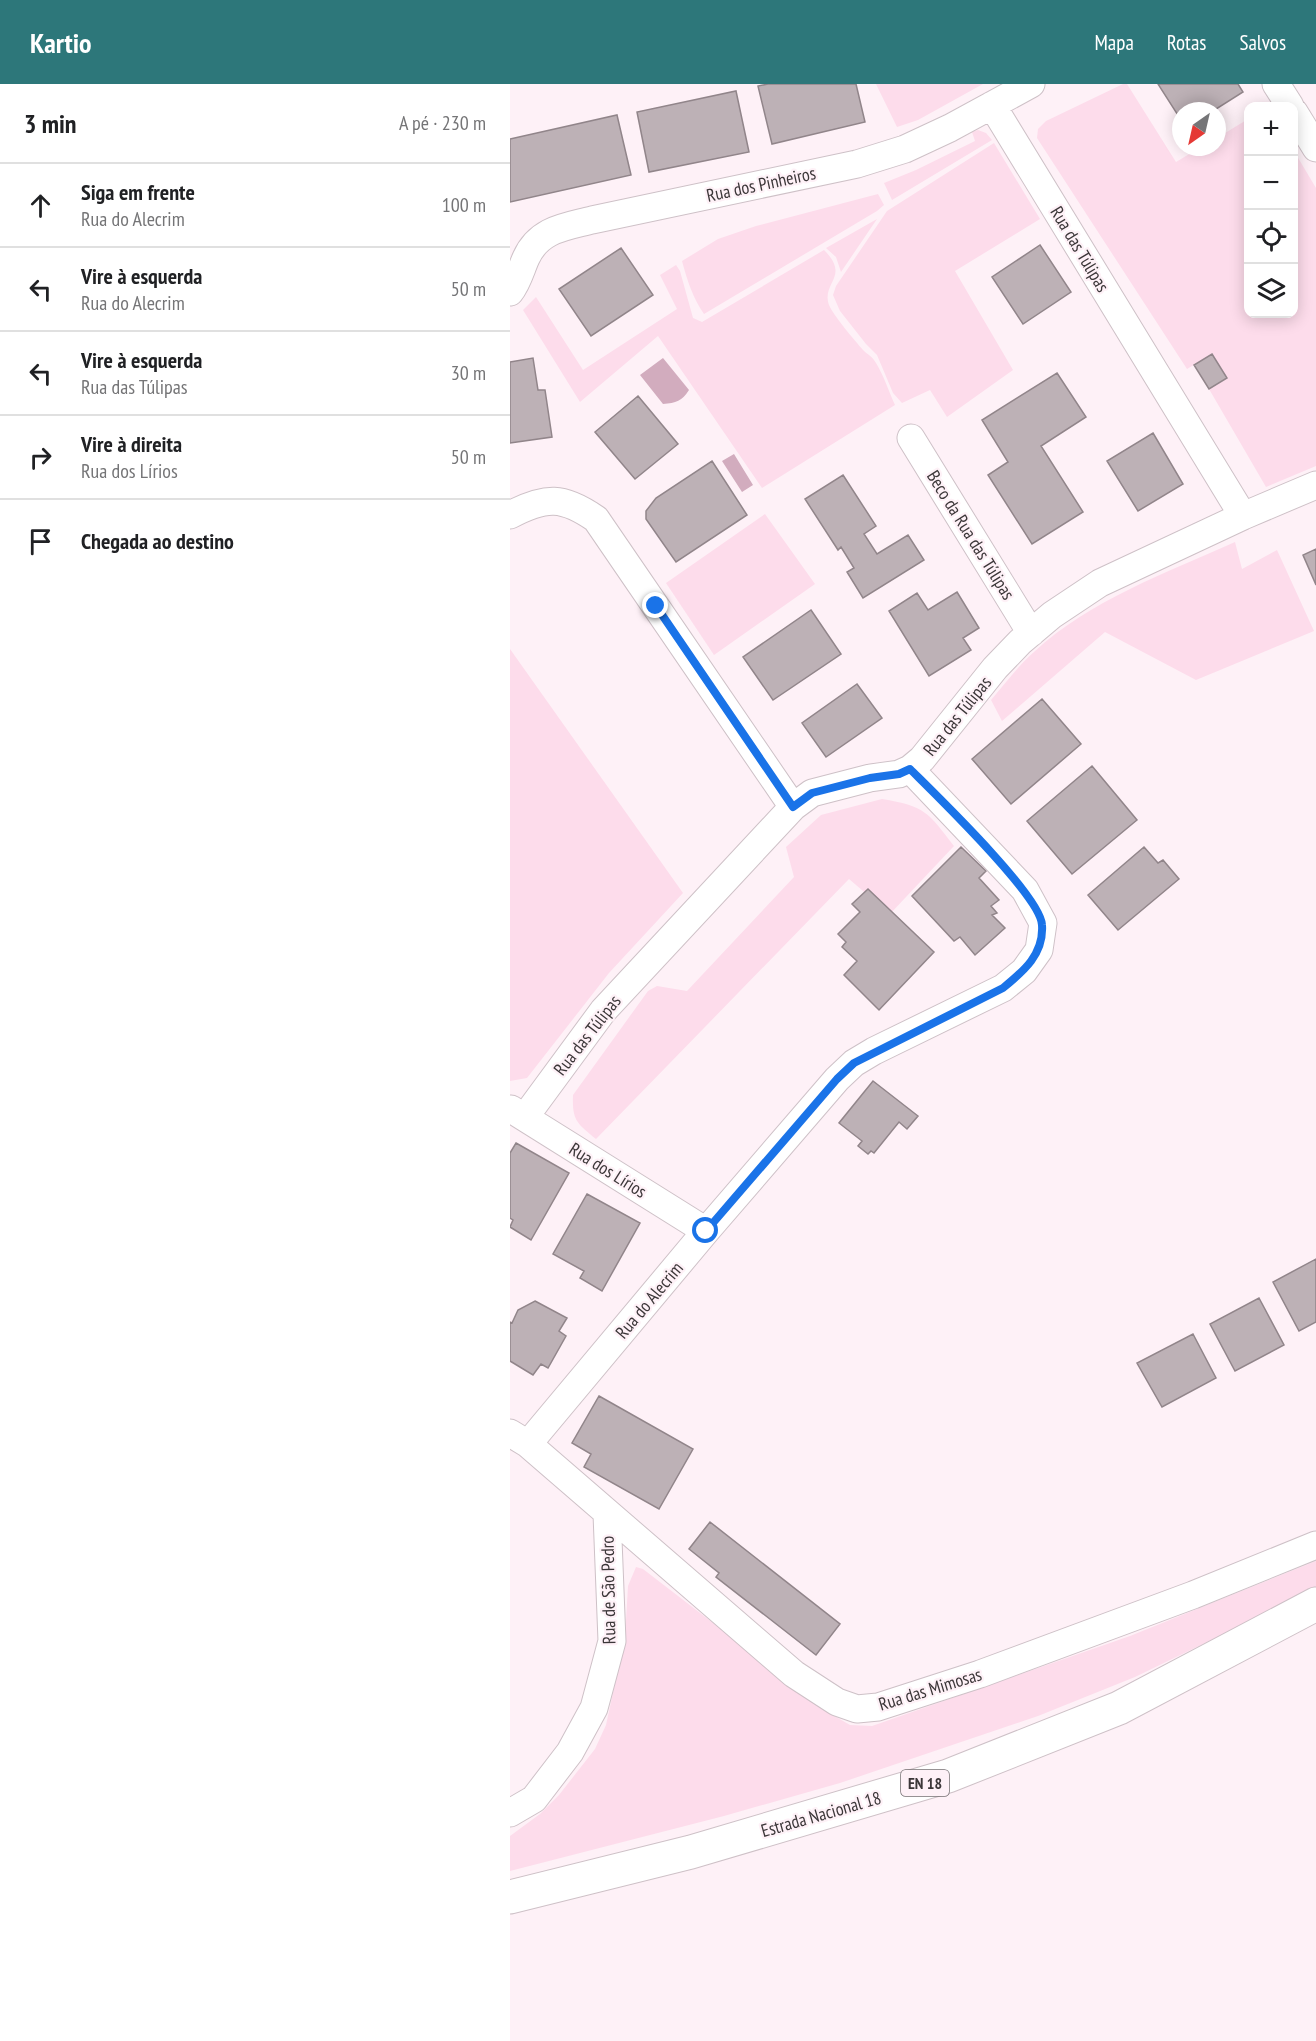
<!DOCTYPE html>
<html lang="pt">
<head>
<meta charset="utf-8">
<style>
  :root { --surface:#fff; --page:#f2f2f2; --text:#202124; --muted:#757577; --line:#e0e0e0; --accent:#2d777a }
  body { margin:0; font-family:"PT Sans Narrow",sans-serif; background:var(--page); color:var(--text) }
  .controls { position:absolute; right:18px; top:18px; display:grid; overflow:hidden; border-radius:12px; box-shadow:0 3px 15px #0003 }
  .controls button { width:54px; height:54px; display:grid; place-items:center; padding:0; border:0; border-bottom:2px solid var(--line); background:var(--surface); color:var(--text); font:30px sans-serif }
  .compass { position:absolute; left:662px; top:18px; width:54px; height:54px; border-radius:50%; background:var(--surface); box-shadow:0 3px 15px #0003; rotate:214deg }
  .stop { position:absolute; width:18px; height:18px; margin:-14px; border:4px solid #1a73e8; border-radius:50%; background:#fff }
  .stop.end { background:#1a73e8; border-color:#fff; box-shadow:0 2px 6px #0008 }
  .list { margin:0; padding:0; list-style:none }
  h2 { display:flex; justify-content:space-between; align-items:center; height:78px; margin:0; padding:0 24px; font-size:26px }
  h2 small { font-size:20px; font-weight:400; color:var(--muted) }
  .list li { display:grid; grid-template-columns:39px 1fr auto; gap:18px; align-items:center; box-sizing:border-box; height:84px; padding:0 24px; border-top:2px solid var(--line) }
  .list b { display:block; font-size:22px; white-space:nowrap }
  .list p { margin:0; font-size:20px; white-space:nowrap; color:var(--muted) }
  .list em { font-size:20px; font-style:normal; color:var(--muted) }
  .icon { flex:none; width:33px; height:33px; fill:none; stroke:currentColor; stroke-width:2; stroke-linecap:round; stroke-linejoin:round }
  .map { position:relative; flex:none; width:806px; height:1957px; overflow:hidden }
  header { display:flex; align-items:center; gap:36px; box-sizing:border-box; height:84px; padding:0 30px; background:var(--accent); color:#fff }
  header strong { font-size:28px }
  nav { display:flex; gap:33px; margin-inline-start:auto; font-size:21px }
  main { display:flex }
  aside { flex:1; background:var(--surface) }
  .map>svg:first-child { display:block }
  .green { fill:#fddceb }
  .water { fill:#d2acbe }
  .building { fill:#bdb1b6; stroke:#91858a; stroke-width:1.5 }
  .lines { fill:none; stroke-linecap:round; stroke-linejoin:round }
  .street-casing { stroke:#cec1c7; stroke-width:29 }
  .primary-casing { stroke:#cec1c7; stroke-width:35 }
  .street { stroke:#fff; stroke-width:27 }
  .primary { stroke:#fff; stroke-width:33 }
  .route { stroke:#1a73e8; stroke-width:8 }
  .labels { text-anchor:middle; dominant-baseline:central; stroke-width:4.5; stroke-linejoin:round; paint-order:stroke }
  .shield { fill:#fef1f7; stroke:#766f72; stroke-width:1.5 }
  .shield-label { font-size:16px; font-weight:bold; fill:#3c3739 }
  .street-label { font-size:18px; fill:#3c3739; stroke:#fef1f7 }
</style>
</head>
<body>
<header>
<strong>Kartio</strong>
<nav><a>Mapa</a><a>Rotas</a><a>Salvos</a></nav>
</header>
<main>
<aside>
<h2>3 min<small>A pé · 230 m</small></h2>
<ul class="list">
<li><svg class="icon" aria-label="ahead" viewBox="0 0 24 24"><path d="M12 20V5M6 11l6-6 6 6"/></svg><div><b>Siga em frente</b><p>Rua do Alecrim</p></div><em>100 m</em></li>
<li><svg class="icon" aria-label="left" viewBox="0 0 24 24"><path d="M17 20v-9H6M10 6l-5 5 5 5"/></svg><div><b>Vire à esquerda</b><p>Rua do Alecrim</p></div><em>50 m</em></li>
<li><svg class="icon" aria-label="left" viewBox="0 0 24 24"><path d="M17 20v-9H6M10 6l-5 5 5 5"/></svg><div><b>Vire à esquerda</b><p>Rua das Túlipas</p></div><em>30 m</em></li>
<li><svg class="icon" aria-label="right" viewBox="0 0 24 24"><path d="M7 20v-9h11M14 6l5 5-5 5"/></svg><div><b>Vire à direita</b><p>Rua dos Lírios</p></div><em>50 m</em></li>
<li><svg class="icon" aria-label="arrive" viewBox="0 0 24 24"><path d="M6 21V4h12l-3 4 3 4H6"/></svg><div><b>Chegada ao destino</b></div></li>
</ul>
</aside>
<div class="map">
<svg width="806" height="1957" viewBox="0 0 806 1957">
  <rect width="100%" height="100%" fill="#fef1f7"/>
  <path class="green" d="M366 0H473L408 36 387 43Z
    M613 0H617L666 78 691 63H707V54L738 35V230H784V67L806 104V382L756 403 699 305 717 294 702 270 677 285 527 54 528 45 536 37Z
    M468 46 476 49 482 56 382 116 374 99 406 86 465 57 462 48Z
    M484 59 530 135 445 187 503 286 437 333 420 306 392 319 383 309 367 271 356 260 330 227 323 211 326 202 377 127Z
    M368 110 374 121 367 127 194 230C183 214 177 196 172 177L208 155 246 142Z
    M367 135 331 188 326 173 316 164Z
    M314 166C341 193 311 198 319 221 323 231 345 257 353 266 357 270 363 273 366 279 374 292 379 308 385 321L252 404 148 252 70 318 13 226 26 213 73 286 167 225 150 191 166 181 170 187 183 234 192 238Z
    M255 430 305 500 204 571 156 499Z
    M725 458 732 485 767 466 804 547 686 596 595 548 492 637 481 616C495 600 508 582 524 568 580 516 656 489 725 458Z
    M0 565 173 809 99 889 17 994 0 997Z
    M372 715C415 722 418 728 444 762L380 830 339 795 86 1055C67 1039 62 1037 63 1011L138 907 147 902 177 907 284 793 276 763 311 731Z
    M806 1477V1505L625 1593 528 1632 330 1699 214 1732 0 1787V1752L30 1730 49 1711 85 1665 96 1641 115 1554 118 1502 126 1483 133 1485 321 1630 340 1641 362 1642 620 1552Z"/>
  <path class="water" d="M153 274 179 306C172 317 166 319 153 320L130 291Z
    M224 370 243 401 232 408 212 377Z"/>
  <path class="building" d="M258 0H346L355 38 262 60 248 2Z
    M648 0H728L733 8 703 27H671V36Z
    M226 7 239 68 139 88 127 28Z
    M107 31 121 91 0 118V55Z
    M530 161 561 208 513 240 482 193Z
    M111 164 143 211 81 252 49 205Z
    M702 270 717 294 699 305 684 281Z
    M23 274 28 306H35L42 353 0 359V278Z
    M547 289 576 333 531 362 573 428 522 460 478 391 498 378 472 336Z
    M128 312 168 360 125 395 85 348Z
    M643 349 673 400 628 427 597 377Z
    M202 377 237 431 166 478 136 435V427L146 414Z
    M333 391 366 442 354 450 367 470 398 451 414 476 353 514 337 488 344 484 331 463 328 466 295 415Z
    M806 465V501L793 471Z
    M447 508 469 544 453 554 461 566 419 592 379 527 407 509 418 526Z
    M301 526 331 570 263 616 233 573Z
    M347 600 372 634 316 673 292 639Z
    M532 615 571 660 501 720 462 675Z
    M582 682 627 736 562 790 517 737Z
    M451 763 476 787 469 794 489 816 481 822 487 829 482 831 495 844 465 871 450 853 444 857 402 812Z
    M634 763 648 779 653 776 669 795 608 846 578 811Z
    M358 805 424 868 369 926 334 891 347 877 332 863 336 858 328 850 350 828 342 820Z
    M363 997 408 1032 397 1045 389 1038 364 1069 361 1067 358 1070 348 1062 352 1057 329 1039Z
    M6 1059 59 1089 21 1156 0 1143 3 1136 0 1134V1069Z
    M77 1110 130 1139 92 1207 70 1194 74 1187 43 1170Z
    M806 1175V1238L789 1247 763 1198Z
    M749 1214 774 1261 725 1287 700 1240Z
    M25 1217 57 1234 49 1247 56 1252 38 1284 31 1280 23 1291 0 1277V1238L2 1239 8 1226Z
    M683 1250 706 1294 652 1323 627 1279Z
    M89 1312 183 1365 149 1425 74 1383 81 1370 62 1359Z
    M200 1438 330 1540 306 1571 206 1493 209 1489 179 1465Z"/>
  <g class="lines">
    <defs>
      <path id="street" d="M766 0 780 22
        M482 21 733 432
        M784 28 806 64
        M0 208C8 198 11 185 16 174 29 145 55 143 82 136L347 80 395 65 440 44 521 0
        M401 354 521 549
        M0 431C36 412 53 412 86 435L283 723
        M1 1025 196 1147
        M15 1033 93 927 283 723 302 709 360 694 389 690 400 685 412 675 485 584 510 558 542 531 590 499 733 432 806 401
        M0 1349 18 1360 284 1590 327 1618 347 1625 368 1623 470 1590 683 1511 806 1461
        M18 1360 196 1147 327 995 344 979 364 967 493 904 514 887 529 866 533 839 515 806 400 685
        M0 1729 24 1715 60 1668 84 1624 102 1557 97 1430"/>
      <path id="primary" d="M0 1813 181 1768 438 1692 609 1624 806 1520"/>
    </defs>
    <use href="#street" class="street-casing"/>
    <use href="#primary" class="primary-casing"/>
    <use href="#street" class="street"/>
    <use href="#primary" class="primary"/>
  </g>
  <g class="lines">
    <path class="route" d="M146 522 283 723 302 709 360 694 389 690 400 685C425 710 531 812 532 841 534 870 514 887 493 904L344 979 327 995 196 1147"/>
  </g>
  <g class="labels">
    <rect class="shield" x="391" y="1686" width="48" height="26" rx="4.5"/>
    <g class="shield-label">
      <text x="415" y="1699">EN 18</text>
    </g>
    <g class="street-label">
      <text transform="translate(251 100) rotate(-12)">Rua dos Pinheiros</text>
      <text transform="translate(570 165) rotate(59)">Rua das Túlipas</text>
      <text transform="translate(461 451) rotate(58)">Beco da Rua das Túlipas</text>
      <text transform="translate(447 632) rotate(-51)">Rua das Túlipas</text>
      <text transform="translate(77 951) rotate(-52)">Rua das Túlipas</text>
      <text transform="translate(98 1086) rotate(32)">Rua dos Lírios</text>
      <text transform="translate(139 1216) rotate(-50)">Rua do Alecrim</text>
      <text transform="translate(98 1506) rotate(-91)">Rua de São Pedro</text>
      <text transform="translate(420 1605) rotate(-17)">Rua das Mimosas</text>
      <text transform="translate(311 1730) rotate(-16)">Estrada Nacional 18</text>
    </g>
  </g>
</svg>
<div class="controls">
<button>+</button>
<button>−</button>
<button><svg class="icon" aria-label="locate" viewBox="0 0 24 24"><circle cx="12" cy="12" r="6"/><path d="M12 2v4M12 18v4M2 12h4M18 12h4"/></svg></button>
<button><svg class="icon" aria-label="layers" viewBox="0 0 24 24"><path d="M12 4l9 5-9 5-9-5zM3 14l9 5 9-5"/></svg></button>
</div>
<svg class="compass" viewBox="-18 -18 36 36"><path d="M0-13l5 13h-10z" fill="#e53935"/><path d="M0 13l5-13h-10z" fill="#757577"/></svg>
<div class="stop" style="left:196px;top:1147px"></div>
<div class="stop end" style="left:146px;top:522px"></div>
</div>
</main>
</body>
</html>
